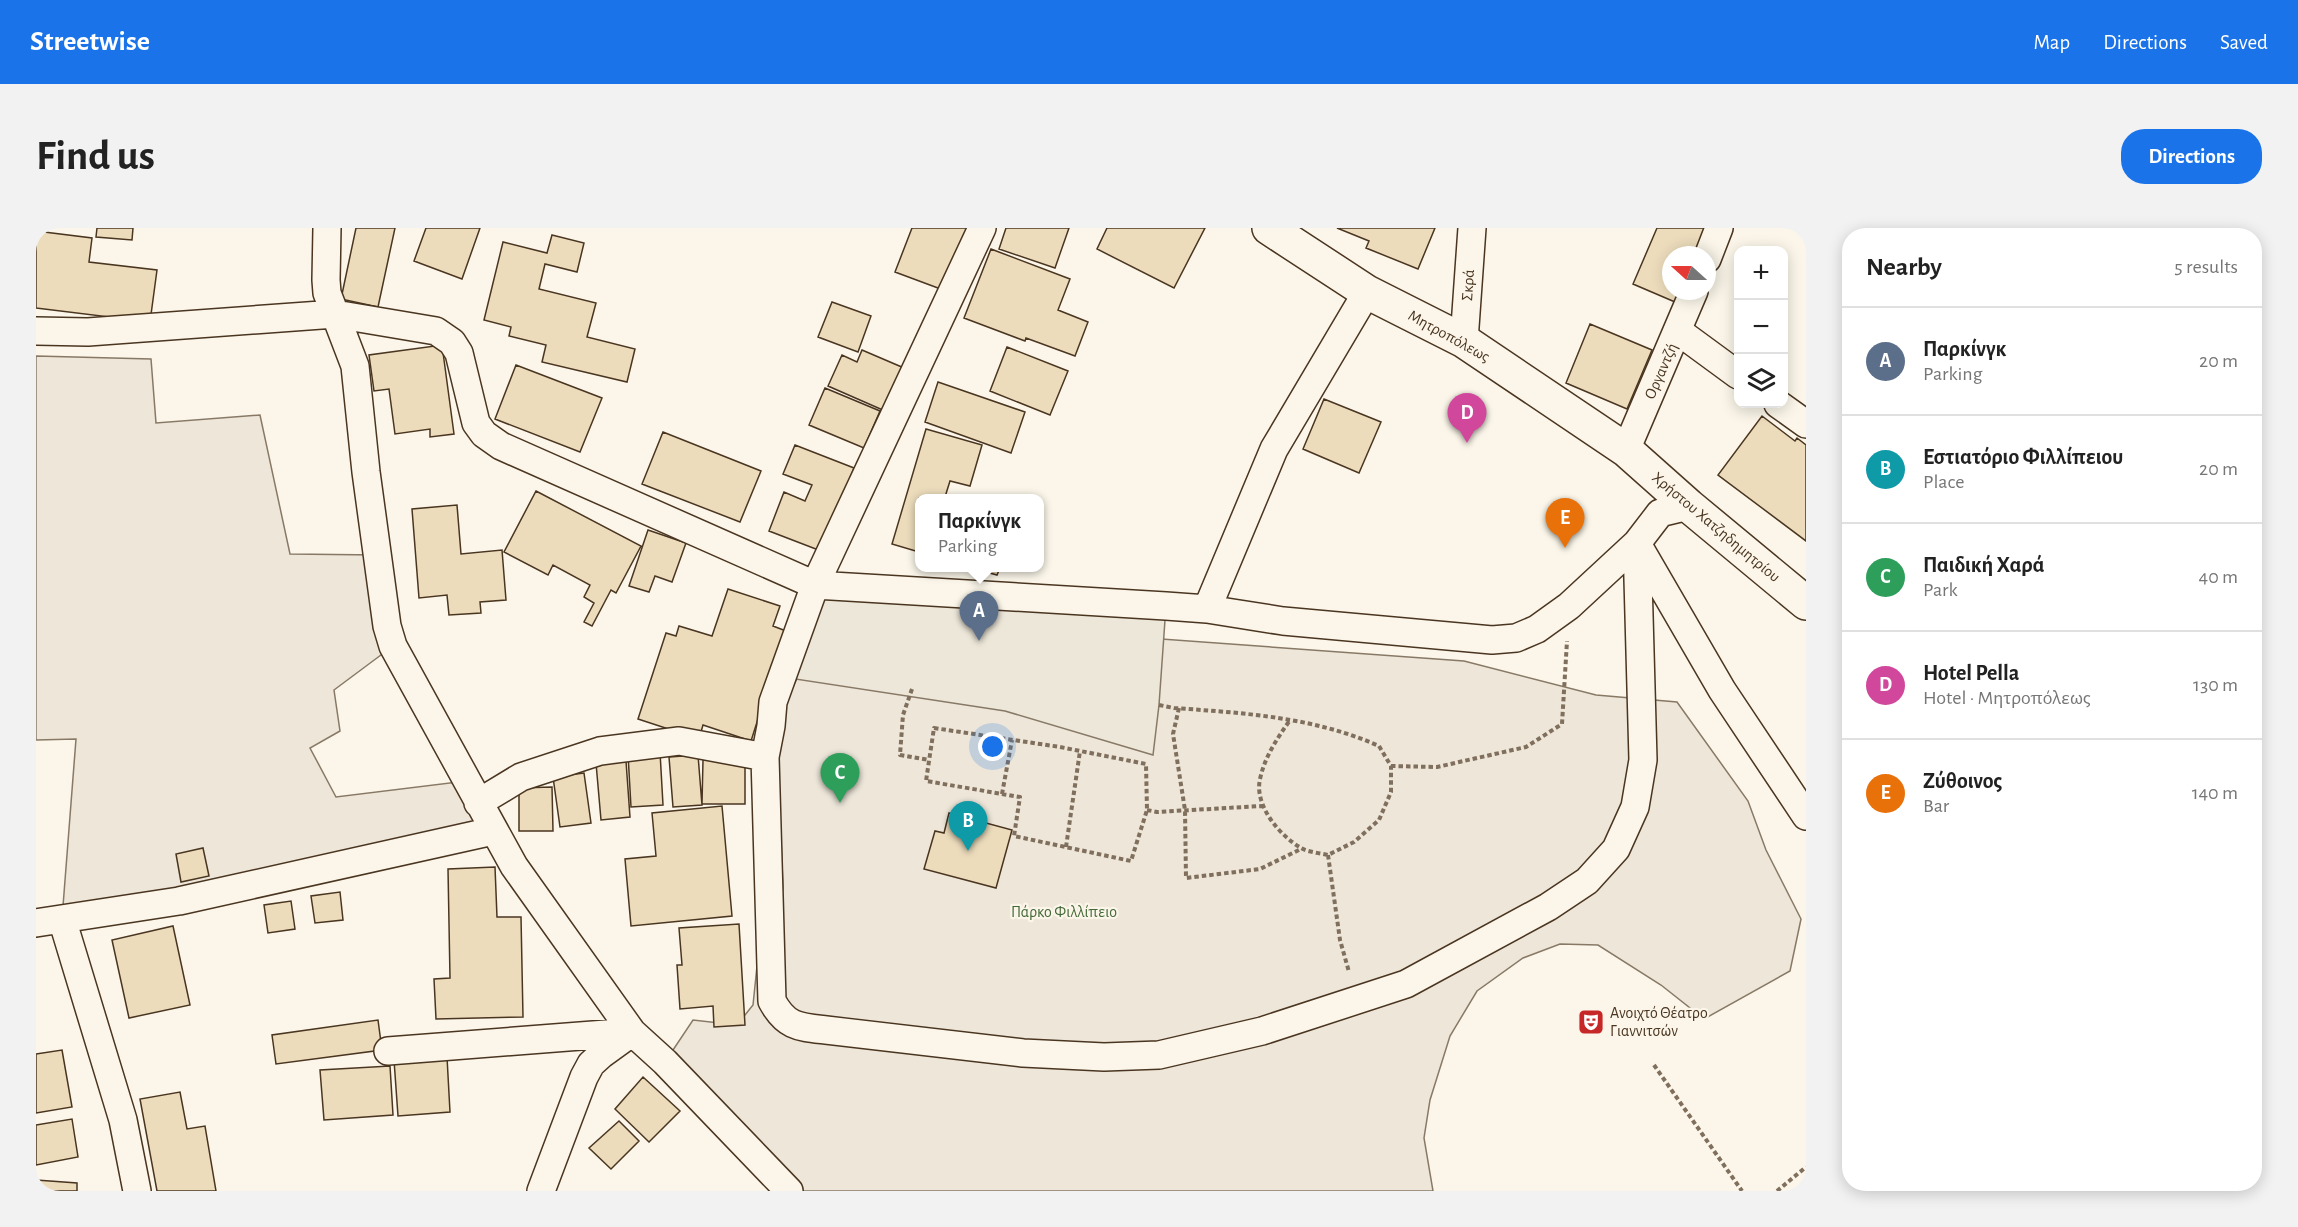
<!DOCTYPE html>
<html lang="en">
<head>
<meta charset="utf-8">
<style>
  :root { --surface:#fff; --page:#f2f2f2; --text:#222; --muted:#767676; --line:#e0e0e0; --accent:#1a73e8 }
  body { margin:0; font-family:"Alegreya Sans",sans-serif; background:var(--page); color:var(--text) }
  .controls { position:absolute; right:18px; top:18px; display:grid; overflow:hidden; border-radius:12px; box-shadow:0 3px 15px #0003 }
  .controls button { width:54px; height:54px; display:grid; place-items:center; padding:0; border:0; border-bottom:2px solid var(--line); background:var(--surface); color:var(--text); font:30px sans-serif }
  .compass { position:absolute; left:1626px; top:18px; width:54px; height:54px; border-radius:50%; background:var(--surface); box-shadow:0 3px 15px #0003; rotate:291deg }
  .you { position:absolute; left:957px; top:519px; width:21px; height:21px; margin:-15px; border:4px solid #fff; border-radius:50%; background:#1a73e8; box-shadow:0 0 0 9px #1a73e833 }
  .badge { display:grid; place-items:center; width:39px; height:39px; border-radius:50%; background:var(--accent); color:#fff; font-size:20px; font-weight:700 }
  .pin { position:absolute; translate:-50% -50px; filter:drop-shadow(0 2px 3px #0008) }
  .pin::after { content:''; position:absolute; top:32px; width:21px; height:18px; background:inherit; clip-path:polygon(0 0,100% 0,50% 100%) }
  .popup { position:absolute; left:879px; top:266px; width:129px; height:78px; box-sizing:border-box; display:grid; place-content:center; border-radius:12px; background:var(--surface); filter:drop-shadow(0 2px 4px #0005); font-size:20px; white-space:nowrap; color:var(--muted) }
  .popup b { font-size:22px; color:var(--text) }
  .popup::after { content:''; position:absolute; left:50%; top:100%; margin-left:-12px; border:12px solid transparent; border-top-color:var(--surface) }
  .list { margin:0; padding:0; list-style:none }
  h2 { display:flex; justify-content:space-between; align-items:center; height:78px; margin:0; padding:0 24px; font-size:26px }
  h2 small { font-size:20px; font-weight:400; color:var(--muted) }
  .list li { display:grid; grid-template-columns:39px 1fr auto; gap:18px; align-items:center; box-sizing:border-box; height:108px; padding:0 24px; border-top:2px solid var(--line) }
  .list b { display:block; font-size:22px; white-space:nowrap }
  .list p { margin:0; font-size:20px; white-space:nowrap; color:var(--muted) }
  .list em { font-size:20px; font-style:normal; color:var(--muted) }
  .icon { flex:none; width:33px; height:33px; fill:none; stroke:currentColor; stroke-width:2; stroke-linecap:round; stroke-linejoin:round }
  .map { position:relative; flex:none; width:1770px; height:963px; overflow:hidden; border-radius:24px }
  header { display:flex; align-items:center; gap:36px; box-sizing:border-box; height:84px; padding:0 30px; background:var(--accent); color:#fff }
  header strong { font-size:28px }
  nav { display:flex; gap:33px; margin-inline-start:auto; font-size:21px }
  .intro { display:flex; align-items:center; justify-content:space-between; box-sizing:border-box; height:144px; padding:0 36px }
  h1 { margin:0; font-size:42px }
  .button { padding:15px 27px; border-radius:24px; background:var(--accent); color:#fff; font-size:21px; font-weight:700 }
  main { display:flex; gap:36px; padding:0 36px }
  aside { flex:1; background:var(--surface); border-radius:24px; box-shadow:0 3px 15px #0003 }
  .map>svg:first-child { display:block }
  .green { fill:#ede6d9; stroke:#887966; stroke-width:1.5 }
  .parking { fill:#ede7d9; stroke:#887966; stroke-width:1.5 }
  .building { fill:#ecdcbc; stroke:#4a3520; stroke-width:1.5 }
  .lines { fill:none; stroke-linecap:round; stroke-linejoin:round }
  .minor-casing { stroke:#4a3520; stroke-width:30 }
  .secondary-casing { stroke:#4a3520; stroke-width:36 }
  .path { stroke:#7f6f5c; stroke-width:4; stroke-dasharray:4.5 3; stroke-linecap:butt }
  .minor { stroke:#fbf6e9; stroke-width:27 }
  .secondary { stroke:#fbf6e9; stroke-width:33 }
  .labels { text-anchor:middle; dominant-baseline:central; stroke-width:4.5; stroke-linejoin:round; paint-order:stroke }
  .street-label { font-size:16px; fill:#4a3520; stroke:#fbf6e9 }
  .park-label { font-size:16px; fill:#436837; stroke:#fbf6e9 }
  .poi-label { font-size:16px; fill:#4a3520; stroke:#fbf6e9; text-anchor:start }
</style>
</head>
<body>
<header>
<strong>Streetwise</strong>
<nav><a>Map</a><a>Directions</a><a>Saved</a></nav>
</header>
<div class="intro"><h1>Find us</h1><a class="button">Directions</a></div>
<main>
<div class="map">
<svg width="1770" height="963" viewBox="0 0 1770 963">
  <rect width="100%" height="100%" fill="#fbf6e9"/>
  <path class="green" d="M0 128 115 131 120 195 224 187 254 326 342 327 357 418 298 462 304 503 274 520 300 569 430 553 457 603 26 691 40 511 0 512Z
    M792 387 1428 433 1560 467 1641 474 1712 573 1730 622 1765 691 1754 743 1668 791 1625 757 1562 717 1524 716 1487 730 1441 763 1414 808 1394 872 1388 910 1397 963H753L629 834 657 792 701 797 717 777 724 709 742 691 747 660 742 537 749 475Z"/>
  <path class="parking" d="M779 357 1130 378 1123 477 1117 527 969 483 746 449Z"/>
  <path class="building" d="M61 0H97L96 12 60 9Z
    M320 0H359L342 79 305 71Z
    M390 0H444L426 51 378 33Z
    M876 0H933L910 63 859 44Z
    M970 0H1033L1019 40 963 21Z
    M1071 0H1169L1138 60 1061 21Z
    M1301 0H1399L1382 41 1330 20 1333 13Z
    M1621 0H1679L1668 27H1635V63H1652L1646 77 1597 56Z
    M0 3 56 10 53 34 121 42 114 94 0 80Z
    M516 7 548 15 541 44 509 36 503 61 560 75 551 109 599 121 591 154 506 134 510 117 473 108 475 99 448 92 467 14 511 25Z
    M955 21 1034 51 1022 82 1052 94 1039 128 990 110 989 113 928 90Z
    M796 74 835 88 822 124 782 109Z
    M1554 96 1616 122 1591 181 1530 155Z
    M406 117 418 206 394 209V201L359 206 353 161 338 163 333 127Z
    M971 119 1032 143 1014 187 954 163Z
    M826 122 868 140 849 183 792 158 806 127 821 134Z
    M480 137 566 170 544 224 459 191Z
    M902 154 989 184 975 225 889 194Z
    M789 160 844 183 828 220 773 197Z
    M1288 171 1345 194 1323 245 1267 221Z
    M1726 188 1759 213 1761 210 1770 217V313L1682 247Z
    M890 201 946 217 934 258 914 253 909 269 915 270H883V324L856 316Z
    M627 204 725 243 704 294 606 256Z
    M759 217 818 240 785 323 733 303 748 264 769 273 776 257 747 246Z
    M500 263 605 318 580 365 575 362 556 398 548 394 558 375 548 369 554 357 517 337 512 347 468 324Z
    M421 277 425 326 466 322 470 372 444 374 445 385 413 387 411 367 383 370 376 281Z
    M612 302 650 315 636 354 619 348 613 364 593 358Z
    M936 340H964L961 347Z
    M692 361 744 378 737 398 750 403 715 513 667 497 663 511 602 491 630 405 640 408 643 398 676 408Z
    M624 524 627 577 595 579 592 526Z
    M662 527 666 577 637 579 633 529Z
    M667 532H709V576H666Z
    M590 533 594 589 565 592 560 535Z
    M548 545 555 595 524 599 517 549Z
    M516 559 517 603H483V560Z
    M686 578 696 688 595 698 589 631 620 628 616 585Z
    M913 585 976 602 960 660 888 641 899 603 908 605Z
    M167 620 173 648 145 654 140 626Z
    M459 639 461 689H485L487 789 400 791 398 751 414 750 412 641Z
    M304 664 307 692 279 695 275 668Z
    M255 673 259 701 232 705 228 677Z
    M703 696 709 797 678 799 677 778 644 781 641 737H646L643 700Z
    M137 698 154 777 93 790 76 712Z
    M342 792 346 822 240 836 236 807Z
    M26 822 36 879 0 885V826Z
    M411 829 414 884 362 888 358 832Z
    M354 838 357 887 288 892 284 842Z
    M607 849 644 883 613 914 579 881Z
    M144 864 151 901 169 898 180 963H121L104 871Z
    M36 891 42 929 0 937V897Z
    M583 893 603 913 575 941 553 920Z
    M0 952 41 955V963H0Z"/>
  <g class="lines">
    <defs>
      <path id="minor" d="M291 0 290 52 291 65 319 138 330 244 351 398 357 418 478 638 596 804 629 834 753 963
        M946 0 779 357 737 474 735 498 729 529 736 773C750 799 763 799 790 802L987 825 1068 829 1123 827 1226 803 1370 756 1512 679 1551 653 1580 621 1599 579 1607 532 1601 315
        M1671 31 1683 0
        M0 103 52 104 299 86 400 103 416 114 423 125 440 195 448 206 465 218 779 357 1130 378 1171 381 1247 393 1456 412 1480 410 1501 401 1533 378 1601 315 1624 285 1653 278
        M1642 103 1702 147
        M1428 113 1436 0
        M1742 176 1770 196
        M1590 222 1658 63
        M1603 319 1686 462 1770 588
        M1171 381 1238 221 1331 64
        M442 575 485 549 564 523 643 513 729 529
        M26 691 87 892 101 963
        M0 695 143 673 457 603
        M352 823 596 804
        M505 963 548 849 555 836 566 826 595 805"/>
      <path id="secondary" d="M1233 0 1331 64 1428 113 1590 222 1653 278 1770 375"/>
    </defs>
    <use href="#minor" class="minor-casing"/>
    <use href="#secondary" class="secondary-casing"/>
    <path class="path" d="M876 461 867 487 864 527 893 532
      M1123 477 1138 480C1208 485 1278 489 1343 518L1355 538V564L1343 592 1318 614 1292 627C1283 625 1272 624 1265 620 1243 607 1218 577 1224 551 1229 528 1241 511 1254 492
      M1143 480 1137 506 1149 582 1150 650 1224 641 1265 621
      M898 500 1024 519 1110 536 1111 582 1095 633 978 608 984 569 890 553Z
      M1355 538 1401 539 1490 519 1526 496 1531 413
      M966 566 976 512
      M1111 582 1121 584 1226 578
      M1030 619 1044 523
      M1292 627 1304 712 1313 744
      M1618 837 1706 963
      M1741 963 1770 939"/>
    <use href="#minor" class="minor"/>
    <use href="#secondary" class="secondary"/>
  </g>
  <defs>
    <symbol id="theatre-square" viewBox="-11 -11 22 22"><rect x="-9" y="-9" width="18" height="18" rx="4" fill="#c62828" stroke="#fbf6e9"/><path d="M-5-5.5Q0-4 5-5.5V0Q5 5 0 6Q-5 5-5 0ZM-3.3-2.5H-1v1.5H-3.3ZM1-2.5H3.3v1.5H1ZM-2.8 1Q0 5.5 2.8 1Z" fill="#fff"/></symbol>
  </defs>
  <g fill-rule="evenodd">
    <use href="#theatre-square" x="1540" y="779" width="30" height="30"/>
  </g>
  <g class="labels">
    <g class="street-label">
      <text transform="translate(1432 57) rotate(-86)">Σκρά</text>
      <text transform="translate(1413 108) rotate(29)">Μητροπόλεως</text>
      <text transform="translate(1625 143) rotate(-66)">Οργαντζή</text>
      <text transform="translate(1680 299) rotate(40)">Χρήστου Χατζηδημητρίου</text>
    </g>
    <g class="park-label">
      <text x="1028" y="684">Πάρκο Φιλλίπειο</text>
    </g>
    <g class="poi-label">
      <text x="1574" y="785">Ανοιχτό Θέατρο<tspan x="1574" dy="18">Γιαννιτσών</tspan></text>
    </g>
  </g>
</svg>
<div class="controls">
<button>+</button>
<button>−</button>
<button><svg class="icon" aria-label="layers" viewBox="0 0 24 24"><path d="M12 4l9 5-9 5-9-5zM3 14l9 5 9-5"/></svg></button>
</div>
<svg class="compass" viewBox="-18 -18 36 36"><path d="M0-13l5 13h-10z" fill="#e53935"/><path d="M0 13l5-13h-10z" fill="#767676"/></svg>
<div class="you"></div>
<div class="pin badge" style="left:943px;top:413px;background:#5c6f8a">A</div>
<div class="popup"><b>Παρκίνγκ</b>Parking</div>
<div class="pin badge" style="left:932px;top:623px;background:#0f9aa8">B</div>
<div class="pin badge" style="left:804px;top:575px;background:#2e9e5b">C</div>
<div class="pin badge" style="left:1431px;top:215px;background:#d1479c">D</div>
<div class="pin badge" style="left:1529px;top:320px;background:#e8710a">E</div>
</div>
<aside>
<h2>Nearby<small>5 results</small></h2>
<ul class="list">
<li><span class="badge" style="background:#5c6f8a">A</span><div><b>Παρκίνγκ</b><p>Parking</p></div><em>20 m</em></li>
<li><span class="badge" style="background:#0f9aa8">B</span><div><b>Εστιατόριο Φιλλίπειου</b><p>Place</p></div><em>20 m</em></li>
<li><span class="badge" style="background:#2e9e5b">C</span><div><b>Παιδική Χαρά</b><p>Park</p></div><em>40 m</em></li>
<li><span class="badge" style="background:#d1479c">D</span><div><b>Hotel Pella</b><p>Hotel · Μητροπόλεως</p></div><em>130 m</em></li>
<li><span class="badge" style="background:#e8710a">E</span><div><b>Ζύθοινος</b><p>Bar</p></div><em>140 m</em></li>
</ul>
</aside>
</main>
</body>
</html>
